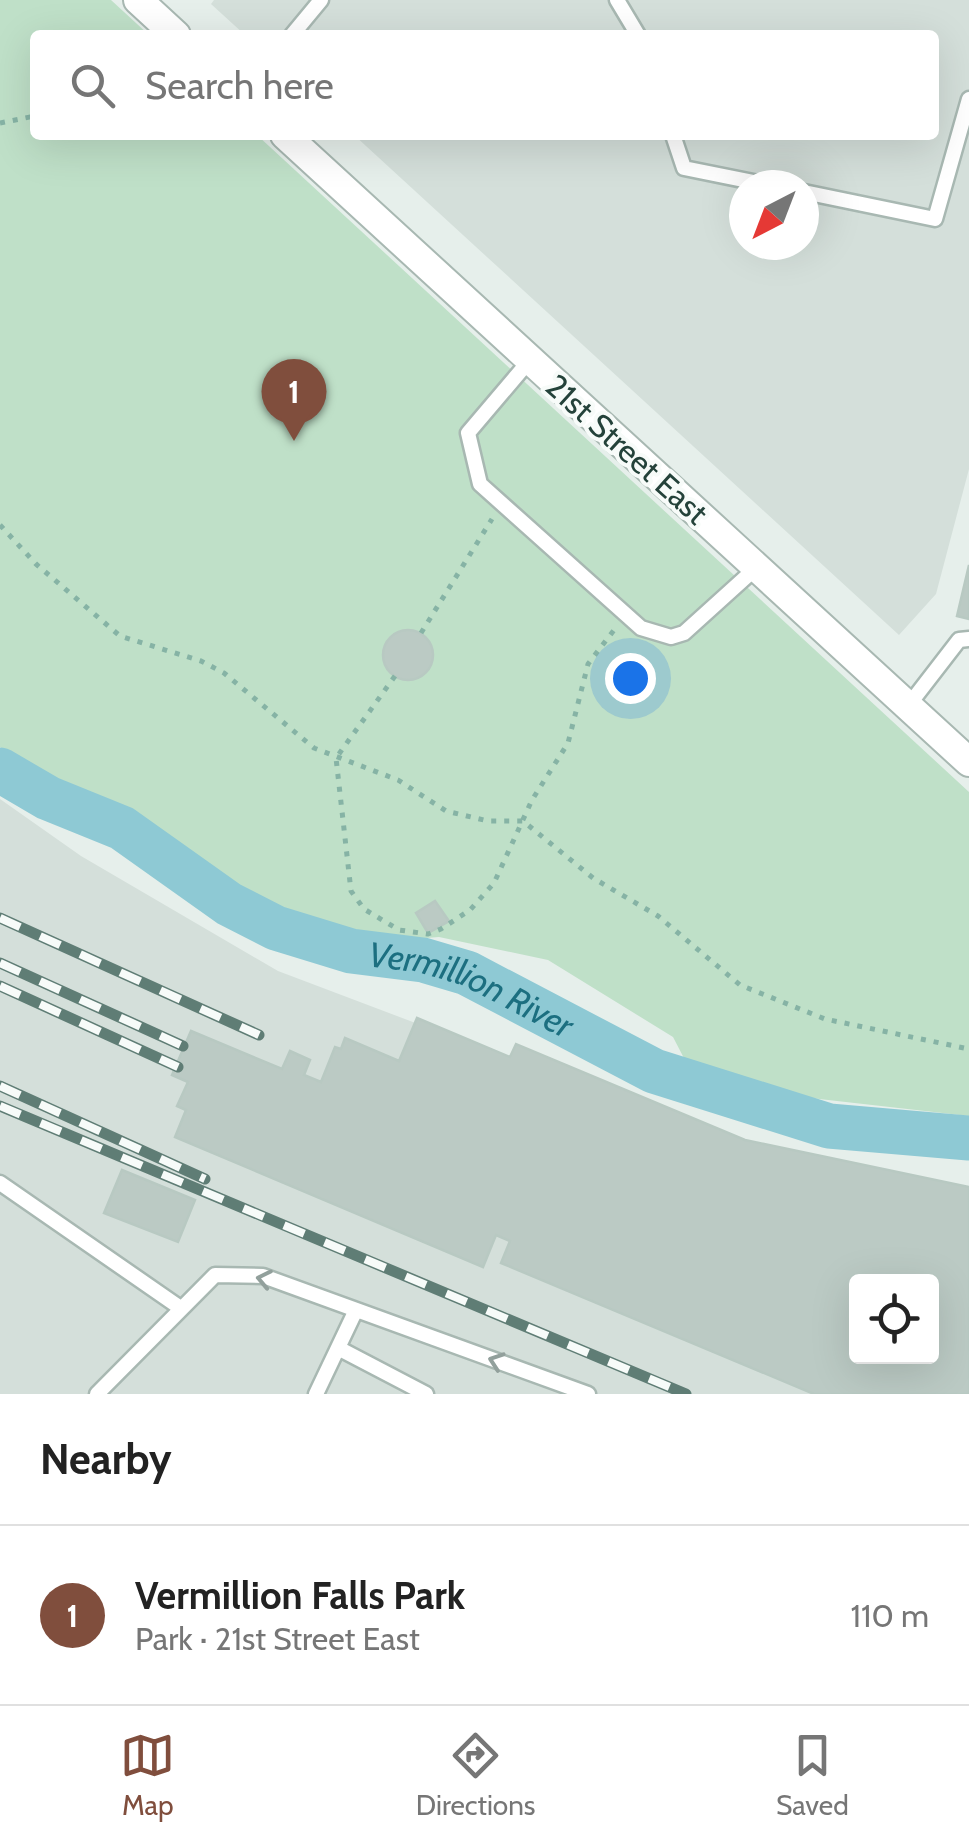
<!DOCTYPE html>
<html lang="en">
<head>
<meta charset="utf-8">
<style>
  :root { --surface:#fff; --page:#f2f2f2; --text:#222; --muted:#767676; --line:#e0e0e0; --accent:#804e3d }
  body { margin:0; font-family:Cabin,sans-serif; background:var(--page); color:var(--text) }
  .controls { position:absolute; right:30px; bottom:30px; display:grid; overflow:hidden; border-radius:10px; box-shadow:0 10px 40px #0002 }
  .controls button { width:90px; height:90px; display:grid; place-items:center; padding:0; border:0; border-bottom:2px solid var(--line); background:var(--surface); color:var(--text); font:50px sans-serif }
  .compass { position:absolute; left:729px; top:170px; width:90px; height:90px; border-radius:50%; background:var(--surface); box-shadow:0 10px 40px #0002; rotate:222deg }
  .you { position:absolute; left:630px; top:678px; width:35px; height:35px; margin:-25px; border:8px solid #fff; border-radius:50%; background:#1a73e8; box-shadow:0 0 0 15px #1a73e833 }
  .badge { display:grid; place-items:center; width:65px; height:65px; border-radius:50%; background:var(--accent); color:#fff; font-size:32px; font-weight:700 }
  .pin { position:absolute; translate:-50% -82px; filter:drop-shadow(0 2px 5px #0008) }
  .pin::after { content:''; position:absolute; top:52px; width:35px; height:30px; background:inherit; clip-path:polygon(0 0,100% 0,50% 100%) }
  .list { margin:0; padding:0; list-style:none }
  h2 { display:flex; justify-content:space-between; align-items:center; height:130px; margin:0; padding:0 40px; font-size:42px }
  h2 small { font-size:32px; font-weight:400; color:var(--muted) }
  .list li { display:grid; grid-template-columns:65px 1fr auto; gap:30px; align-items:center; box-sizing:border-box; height:180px; padding:0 40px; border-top:2px solid var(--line) }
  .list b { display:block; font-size:38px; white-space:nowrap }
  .list p { margin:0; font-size:32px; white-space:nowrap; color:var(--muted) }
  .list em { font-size:32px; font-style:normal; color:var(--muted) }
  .icon { flex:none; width:55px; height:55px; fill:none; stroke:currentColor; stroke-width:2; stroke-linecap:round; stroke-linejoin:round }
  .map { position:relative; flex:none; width:969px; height:1394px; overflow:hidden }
  .search { position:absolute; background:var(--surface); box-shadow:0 10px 40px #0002; left:30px; right:30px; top:30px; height:110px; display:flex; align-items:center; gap:25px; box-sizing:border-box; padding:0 35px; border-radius:10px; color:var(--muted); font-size:38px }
  .sheet { height:310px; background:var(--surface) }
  nav { display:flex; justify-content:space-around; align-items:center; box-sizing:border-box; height:140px; border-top:2px solid var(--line); background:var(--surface); font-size:28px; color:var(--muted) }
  nav a { display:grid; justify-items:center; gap:5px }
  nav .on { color:var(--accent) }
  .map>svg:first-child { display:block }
  .built { fill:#d4dfda; fill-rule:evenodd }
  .green { fill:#bfe0c8 }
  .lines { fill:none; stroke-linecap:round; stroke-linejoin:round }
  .stream { stroke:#8ec9d4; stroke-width:8 }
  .river { stroke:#8ec9d4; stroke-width:45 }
  .building { fill:#bbcac4; stroke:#b8c9c2; stroke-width:2.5; fill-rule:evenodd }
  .service-casing { stroke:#a8b8b2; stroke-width:19 }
  .minor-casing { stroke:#a8b8b2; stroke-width:32 }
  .path { stroke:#86b3a5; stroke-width:5; stroke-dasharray:5 8; stroke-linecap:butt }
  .service { stroke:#fff; stroke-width:14 }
  .minor { stroke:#fff; stroke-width:28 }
  .rail-casing { stroke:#5f7d75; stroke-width:11 }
  .rail { stroke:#f7fbf9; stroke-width:8; stroke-dasharray:22; stroke-linecap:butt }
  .oneway { stroke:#92a09c }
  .labels { text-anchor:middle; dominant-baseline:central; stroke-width:8; stroke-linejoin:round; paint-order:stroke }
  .street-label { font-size:32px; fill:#24423a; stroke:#f7fbf9 }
  .water-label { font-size:35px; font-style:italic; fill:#1c6f80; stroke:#f7fbf9 }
</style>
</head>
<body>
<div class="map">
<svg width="969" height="1394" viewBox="0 0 969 1394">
  <rect width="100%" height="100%" fill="#e6efeb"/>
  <path class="built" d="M214 0H969V469L936 594 899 635 354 135H934V35H245L211 4ZM744 185H804V245H744Z
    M0 799 81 856 278 971 508 1058 516 1045 751 1144 969 1191V1394H0ZM856 1282H932V1356H856Z"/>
  <path class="green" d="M0 0H111L149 35H35V135H257L969 792V1116L793 1096 687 1064 673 1037 548 960 439 937 363 943 290 924 112 812 52 788 0 747Z"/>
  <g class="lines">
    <path class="stream" d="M964 1138 969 1136"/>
    <path class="river" id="s1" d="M0 770 48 798 122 828 229 904 276 928 351 951 423 960 467 973 654 1071 829 1126 969 1138"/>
  </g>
  <path class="building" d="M969 565V619L957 616Z
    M383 655a25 25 0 1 1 50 0a25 25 0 1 1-50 0Z
    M435 901 449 921 428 933 416 913Z
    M417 1018 510 1057 516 1044 745 1140 969 1187V1394H814L501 1263 510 1241 496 1235 483 1267 175 1137 186 1110 177 1106 188 1082 172 1075 191 1031 282 1069 290 1051 310 1060 304 1075 321 1082 335 1047 341 1049 345 1038 399 1061ZM856 1282H932V1356H856Z
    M122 1170 195 1200 178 1242 104 1213Z"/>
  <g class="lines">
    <defs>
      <path id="service" d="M617 0 638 35
        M292 35 321 0
        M673 135 684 168 768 185
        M804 192 935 219 969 99
        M530 360 468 433 480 484 641 628 671 637 684 633 757 567
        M908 706 959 640 969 639
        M0 1183 179 1307
        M338 1348 426 1394
        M97 1394 215 1275 263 1276 588 1394
        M316 1394 355 1312"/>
      <path id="minor" d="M138 0 176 35
        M285 135 969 762"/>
    </defs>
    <use href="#service" class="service-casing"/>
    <use href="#minor" class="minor-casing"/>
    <path class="path" d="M0 123 35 116
      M0 525 36 564 120 636 201 661 224 673 314 748 398 780 446 811 488 821H523L593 878 658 916 740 985 825 1019 969 1049
      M421 633 492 519
      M395 676 336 758 351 891 364 909 399 930 428 934 441 929 470 910 494 883 532 800 568 743 588 664 614 630"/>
    <use href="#service" class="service"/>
    <use href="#minor" class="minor"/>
    <defs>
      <path id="rail" d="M0 918 259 1035
        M0 963 183 1046
        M0 986 178 1067
        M0 1086 205 1179
        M0 1106 686 1394"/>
    </defs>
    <use href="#rail" class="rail-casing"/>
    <use href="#rail" class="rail"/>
  </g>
  <defs><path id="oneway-chevron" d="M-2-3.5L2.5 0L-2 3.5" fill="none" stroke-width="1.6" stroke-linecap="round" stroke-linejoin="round" transform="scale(2.5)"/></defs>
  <g class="oneway">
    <use href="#oneway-chevron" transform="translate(264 1279) rotate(-168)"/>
    <use href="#oneway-chevron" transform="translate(496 1361) rotate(-161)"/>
  </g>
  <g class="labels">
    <g class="street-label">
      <text transform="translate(627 449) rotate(42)">21st Street East</text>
    </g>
    <g class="water-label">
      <text stroke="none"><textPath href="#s1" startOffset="525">Vermillion River</textPath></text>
    </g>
  </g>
</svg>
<div class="controls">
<button><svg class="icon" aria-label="locate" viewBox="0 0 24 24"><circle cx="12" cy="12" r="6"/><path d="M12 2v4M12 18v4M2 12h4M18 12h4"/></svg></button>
</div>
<svg class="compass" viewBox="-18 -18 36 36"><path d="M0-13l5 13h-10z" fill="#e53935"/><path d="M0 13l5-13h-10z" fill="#767676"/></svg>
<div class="you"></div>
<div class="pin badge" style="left:294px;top:441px">1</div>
<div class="search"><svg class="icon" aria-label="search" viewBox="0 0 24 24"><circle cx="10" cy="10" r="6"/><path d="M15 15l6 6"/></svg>Search here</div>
</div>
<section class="sheet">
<h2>Nearby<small></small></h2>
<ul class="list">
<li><span class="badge">1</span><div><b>Vermillion Falls Park</b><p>Park · 21st Street East</p></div><em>110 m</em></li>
</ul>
</section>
<nav>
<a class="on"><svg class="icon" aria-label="map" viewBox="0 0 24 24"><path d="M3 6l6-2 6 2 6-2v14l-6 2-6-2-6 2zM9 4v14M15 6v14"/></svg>Map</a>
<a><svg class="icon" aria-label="directions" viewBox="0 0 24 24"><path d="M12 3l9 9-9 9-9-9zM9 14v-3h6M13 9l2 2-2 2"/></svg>Directions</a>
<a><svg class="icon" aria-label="saved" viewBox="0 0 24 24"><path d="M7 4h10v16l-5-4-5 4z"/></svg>Saved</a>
</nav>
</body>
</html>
